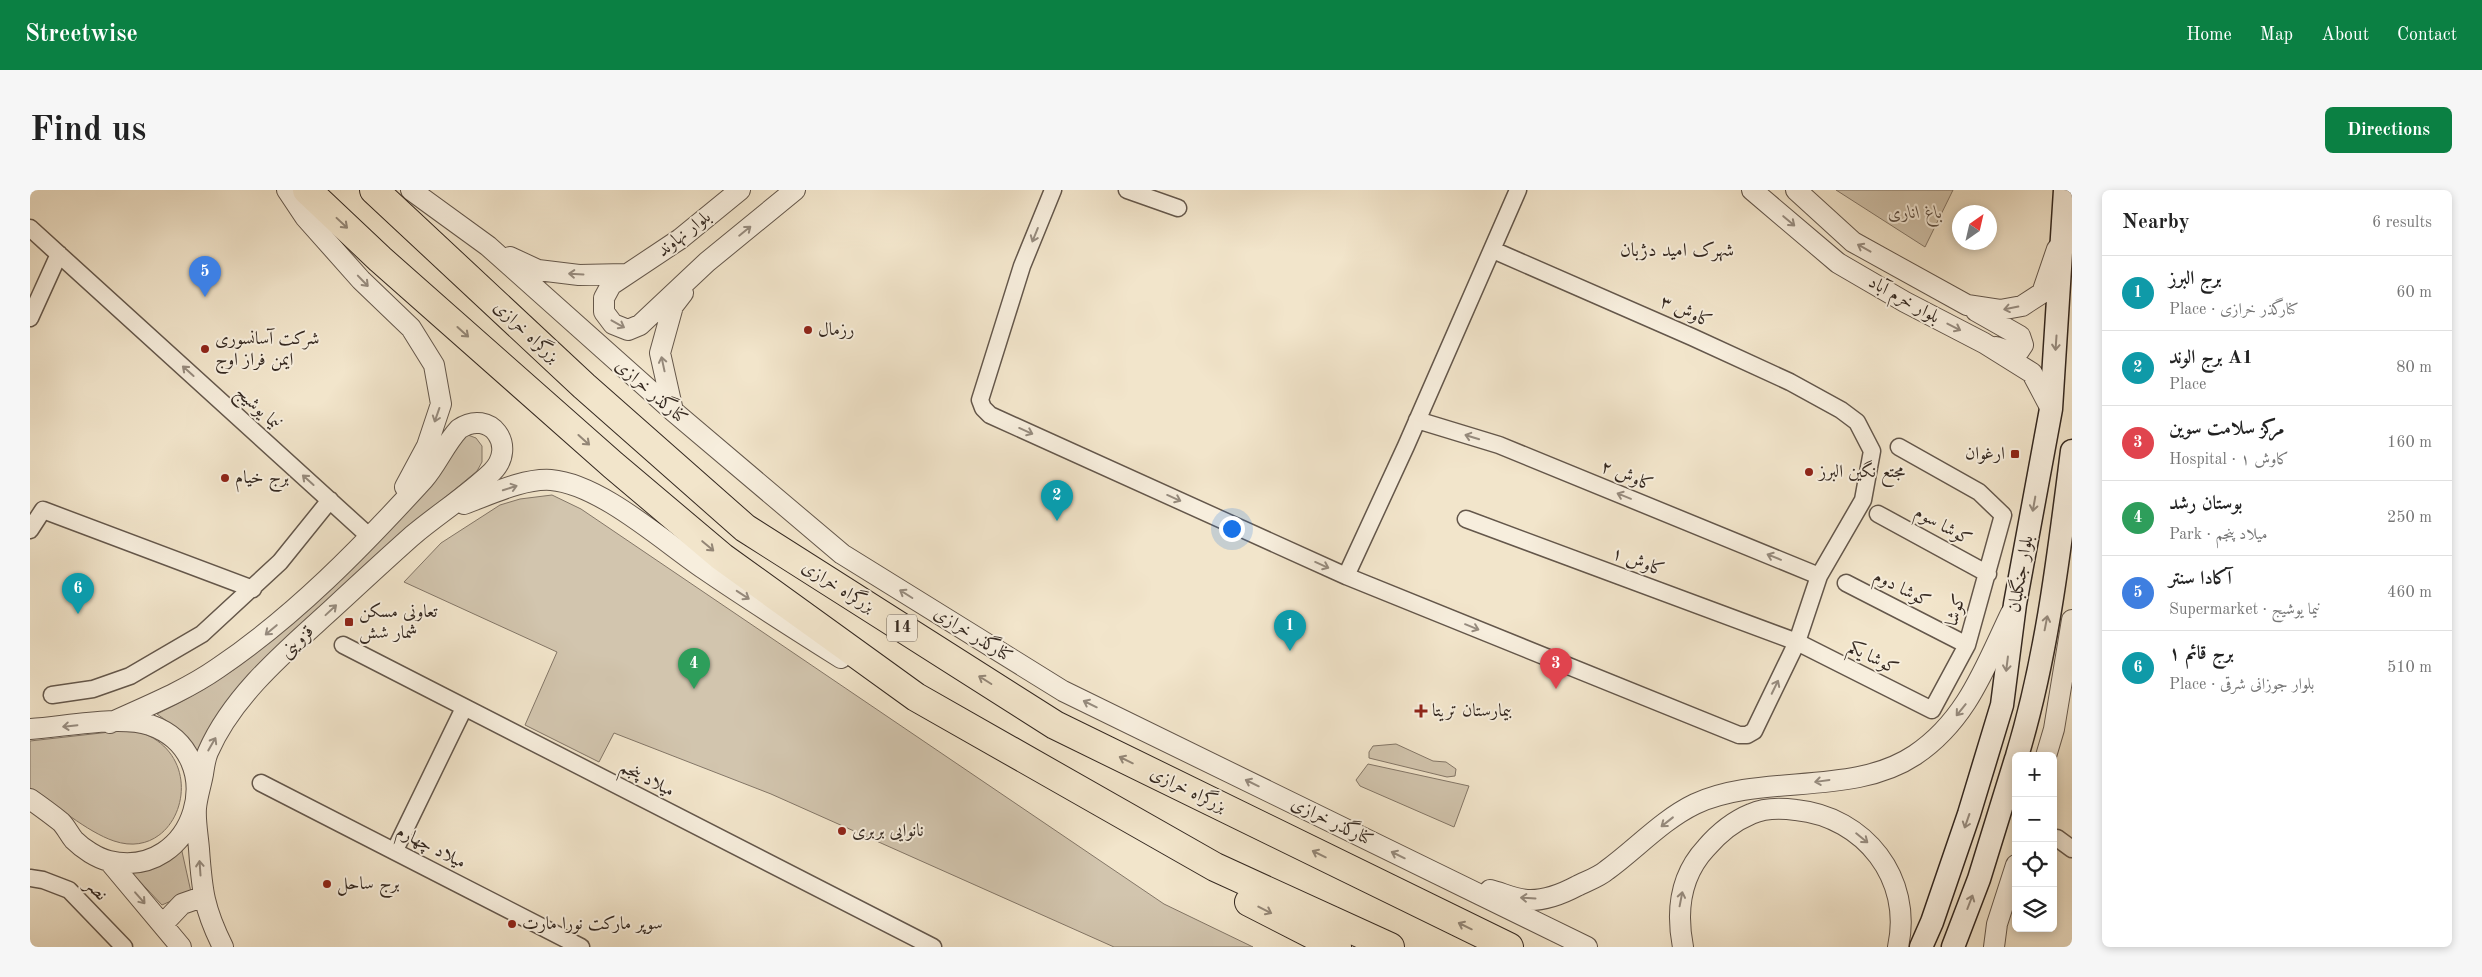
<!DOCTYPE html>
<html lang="en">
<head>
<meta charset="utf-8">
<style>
  :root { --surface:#fff; --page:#f6f6f6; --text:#222; --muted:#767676; --line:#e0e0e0; --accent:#0b8043 }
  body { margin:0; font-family:"Old Standard TT",Amiri,serif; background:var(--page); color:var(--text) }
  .controls { position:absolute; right:15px; bottom:15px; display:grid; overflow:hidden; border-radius:8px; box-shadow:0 2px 8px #0003 }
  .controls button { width:45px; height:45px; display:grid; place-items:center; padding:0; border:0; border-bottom:1px solid var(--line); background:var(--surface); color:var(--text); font:25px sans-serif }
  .compass { position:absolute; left:1922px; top:15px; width:45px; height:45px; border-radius:50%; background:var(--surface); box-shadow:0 2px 8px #0003; rotate:34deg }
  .you { position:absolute; left:1201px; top:338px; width:18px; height:18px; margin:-12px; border:4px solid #fff; border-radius:50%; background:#1a73e8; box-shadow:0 0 0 8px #1a73e833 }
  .badge { display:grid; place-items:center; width:32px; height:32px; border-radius:50%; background:var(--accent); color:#fff; font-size:16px; font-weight:700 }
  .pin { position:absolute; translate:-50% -41px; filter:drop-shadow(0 1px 2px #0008) }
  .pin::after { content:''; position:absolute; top:26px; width:18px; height:15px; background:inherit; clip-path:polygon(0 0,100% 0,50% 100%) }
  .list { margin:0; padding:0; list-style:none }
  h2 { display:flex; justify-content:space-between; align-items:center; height:65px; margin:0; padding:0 20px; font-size:21px }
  h2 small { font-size:16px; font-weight:400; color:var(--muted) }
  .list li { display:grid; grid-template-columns:32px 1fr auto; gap:15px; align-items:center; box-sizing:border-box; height:75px; padding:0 20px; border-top:1px solid var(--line) }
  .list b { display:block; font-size:19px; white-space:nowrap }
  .list p { margin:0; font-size:16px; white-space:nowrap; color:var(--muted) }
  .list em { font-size:16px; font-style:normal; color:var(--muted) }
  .icon { flex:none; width:28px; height:28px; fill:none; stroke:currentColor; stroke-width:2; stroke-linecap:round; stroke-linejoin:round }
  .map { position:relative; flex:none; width:2042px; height:757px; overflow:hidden; border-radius:8px }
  header { display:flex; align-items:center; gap:30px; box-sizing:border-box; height:70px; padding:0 25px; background:var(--accent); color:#fff }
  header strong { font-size:24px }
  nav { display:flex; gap:28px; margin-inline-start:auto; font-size:18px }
  .intro { display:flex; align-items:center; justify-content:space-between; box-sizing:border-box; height:120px; padding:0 30px }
  h1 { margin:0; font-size:35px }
  .button { padding:12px 22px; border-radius:8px; background:var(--accent); color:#fff; font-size:18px; font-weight:700 }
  main { display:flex; gap:30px; padding:0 30px }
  aside { flex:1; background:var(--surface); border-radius:8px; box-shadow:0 2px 8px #0003 }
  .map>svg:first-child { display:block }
  .green { fill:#d2c5ae; stroke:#837667 }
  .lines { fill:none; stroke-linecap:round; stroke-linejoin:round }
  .minor-casing { stroke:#64574b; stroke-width:19 }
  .tertiary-casing { stroke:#64574b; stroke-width:22 }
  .secondary-casing { stroke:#342820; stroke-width:25 }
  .trunk-casing { stroke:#342820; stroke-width:30 }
  .minor { stroke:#f7eedd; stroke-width:16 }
  .tertiary { stroke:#f7eedd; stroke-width:20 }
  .secondary { stroke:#f7eedd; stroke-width:22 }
  .trunk { stroke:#f2e5cb; stroke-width:28 }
  .oneway { stroke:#968b7e }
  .oneway2 { stroke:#938676 }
  .poi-dot { fill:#8f2418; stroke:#f7eedd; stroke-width:2 }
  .labels { text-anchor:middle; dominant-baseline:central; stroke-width:4; stroke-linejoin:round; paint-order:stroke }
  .shield { fill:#f7eedd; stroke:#6e6359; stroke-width:1 }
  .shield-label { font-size:16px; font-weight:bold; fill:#342820 }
  .park-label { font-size:18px; font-style:italic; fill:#5c4f44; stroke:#f7eedd }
  .street-label { font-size:18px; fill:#342820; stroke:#f7eedd }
  .poi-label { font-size:18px; fill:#342820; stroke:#f7eedd; text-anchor:start }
  .neighbourhood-label { font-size:19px; fill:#342820; stroke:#f7eedd }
</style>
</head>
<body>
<header>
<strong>Streetwise</strong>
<nav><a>Home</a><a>Map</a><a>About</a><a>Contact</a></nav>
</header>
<div class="intro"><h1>Find us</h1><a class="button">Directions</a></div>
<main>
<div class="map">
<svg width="2042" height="757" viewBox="0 0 2042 757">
  <rect width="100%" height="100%" fill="#f2e5cb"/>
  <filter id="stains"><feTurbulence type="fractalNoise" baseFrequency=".004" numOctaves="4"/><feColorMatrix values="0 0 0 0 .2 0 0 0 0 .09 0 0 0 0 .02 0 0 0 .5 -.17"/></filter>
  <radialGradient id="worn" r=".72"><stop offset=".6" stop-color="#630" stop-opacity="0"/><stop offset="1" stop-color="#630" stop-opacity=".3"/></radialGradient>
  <path class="green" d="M1806 0H1923L1895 57Z
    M438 245 446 248 452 256V272L447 281 383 334 168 568C157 549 145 536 127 524 172 502 210 479 246 445L414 260Z
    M522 305 551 319 1134 714 1223 757H1084L741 604 584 543 569 572 495 535 527 462 374 392 411 353 470 315 490 309Z
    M89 541C97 542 108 541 115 544 181 572 149 673 84 651 57 642 25 614 0 598V551Z
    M1366 554 1403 571 1416 572 1426 579 1425 586 1417 587 1339 568V562L1343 556Z
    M1338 574 1439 596 1424 637 1330 596 1326 590Z
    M151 657 161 702 132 715 100 681C124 678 135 675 151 657Z"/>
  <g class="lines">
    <defs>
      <path id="minor" d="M1023 0 992 76 950 210 953 218 960 225 1316 386 1709 545H1717L1724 541 1767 452 1789 386 1833 310 1842 261 1827 232 1811 220 1760 192 1662 147 1463 60
        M1097 0 1148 18
        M0 38 340 347
        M0 128 29 64
        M1387 230 1469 255 1789 386
        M1848 324 1958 384
        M1436 329 1767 452 1902 520 1937 455 1973 325 1949 302 1869 257
        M0 340 13 320 223 399
        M1316 386 1376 256 1488 0
        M1816 393 1937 455
        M313 455 903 757
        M22 505 63 499 100 486 172 444 250 372 300 310
        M231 593 551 757
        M2027 648 2042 659
        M365 660 434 518
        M0 688 13 690 39 700 94 757"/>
      <path id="tertiary" d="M257 0 275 27 331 90 381 138 404 175 411 214 397 256 375 297
        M381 0 458 56 643 221 812 364 1033 501 1557 757
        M710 0 650 49 581 95 574 108V122L583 134 598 140 610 135 677 72 765 0
        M1722 0 1808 73 1875 112 1954 153 2002 183 2021 219
        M1766 0 1823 52 1937 115 1970 120 1992 116 2012 103 2027 59
        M480 67 508 80 549 85 595 84
        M1946 121 1990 146 1993 155 1989 161H1978L1966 157
        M643 221 630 163 643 116 653 103
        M434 314C459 305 494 288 521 290 570 294 633 351 674 379 719 410 765 439 811 468
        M80 533C117 516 155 501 188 478 265 426 332 357 394 289 407 274 415 254 429 239 460 218 488 256 462 282 437 306 408 324 382 346 355 370 328 395 301 420 256 461 203 505 178 562 175 569 174 577 173 584 171 595 167 607 166 618 165 631 168 646 169 659 172 701 174 719 193 757
        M0 539C34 537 89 525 120 535 203 564 166 691 79 671 67 668 53 659 44 650 39 644 36 637 31 632 21 624 10 616 0 609
        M2016 566 2024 539 2042 430
        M79 671 151 757
        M1460 700C1472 703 1485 709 1497 710 1515 711 1532 704 1547 696 1557 691 1569 687 1577 680 1606 659 1632 630 1665 614 1732 583 1822 607 1885 565 1937 530 1955 477 1981 423
        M133 734 152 714 172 707
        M1653 757C1646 721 1650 686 1676 658 1688 644 1704 631 1721 624 1734 618 1752 618 1766 620 1835 627 1883 689 1868 757
        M1964 757 1967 734 1986 675"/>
      <path id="secondary" d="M1987 566C2017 467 2029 363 2042 261
        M1891 757 1902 732 1939 624 1972 515 1985 414 2021 219 2035 0
        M1923 757 1949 689 1986 569"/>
      <path id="trunk" d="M277 0 350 69 583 275 692 367 886 507 1185 677 1360 757
        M344 0 554 196 715 338 1025 535 1479 757
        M1219 712 1307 757"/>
    </defs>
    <use href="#minor" class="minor-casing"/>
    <use href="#tertiary" class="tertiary-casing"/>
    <use href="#secondary" class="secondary-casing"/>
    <use href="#trunk" class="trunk-casing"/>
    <use href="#minor" class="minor"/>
    <use href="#tertiary" class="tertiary"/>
    <use href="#secondary" class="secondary"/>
    <use href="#trunk" class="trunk"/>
  </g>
  <defs><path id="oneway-shaft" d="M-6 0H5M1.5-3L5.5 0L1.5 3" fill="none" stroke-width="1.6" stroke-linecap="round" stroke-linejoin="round" transform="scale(1.25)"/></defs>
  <g class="oneway">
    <use href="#oneway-shaft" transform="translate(1759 31) rotate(40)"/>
    <use href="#oneway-shaft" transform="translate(715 41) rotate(-39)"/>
    <use href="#oneway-shaft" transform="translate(1005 45) rotate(112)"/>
    <use href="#oneway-shaft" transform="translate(1834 58) rotate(-151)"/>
    <use href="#oneway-shaft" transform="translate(546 84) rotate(-177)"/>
    <use href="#oneway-shaft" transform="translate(333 91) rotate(46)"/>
    <use href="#oneway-shaft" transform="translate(1981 118) rotate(169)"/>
    <use href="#oneway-shaft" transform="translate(588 134) rotate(29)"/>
    <use href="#oneway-shaft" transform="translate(1924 137) rotate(27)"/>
    <use href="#oneway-shaft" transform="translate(2026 153) rotate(94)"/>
    <use href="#oneway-shaft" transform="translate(633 174) rotate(-102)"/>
    <use href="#oneway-shaft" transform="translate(158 181) rotate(-138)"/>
    <use href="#oneway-shaft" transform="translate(407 225) rotate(109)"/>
    <use href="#oneway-shaft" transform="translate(996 241) rotate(24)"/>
    <use href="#oneway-shaft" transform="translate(1442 247) rotate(-163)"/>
    <use href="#oneway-shaft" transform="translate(278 290) rotate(-138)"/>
    <use href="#oneway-shaft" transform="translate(480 298) rotate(-18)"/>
    <use href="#oneway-shaft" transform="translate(1594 306) rotate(-158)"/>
    <use href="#oneway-shaft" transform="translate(1144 308) rotate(24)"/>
    <use href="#oneway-shaft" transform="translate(2004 314) rotate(100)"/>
    <use href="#oneway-shaft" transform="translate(1744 367) rotate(-158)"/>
    <use href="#oneway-shaft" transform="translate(1292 375) rotate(24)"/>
    <use href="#oneway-shaft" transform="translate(876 404) rotate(-148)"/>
    <use href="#oneway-shaft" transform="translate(713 405) rotate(33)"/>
    <use href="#oneway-shaft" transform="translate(301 420) rotate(-43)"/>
    <use href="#oneway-shaft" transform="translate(2016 433) rotate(-79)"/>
    <use href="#oneway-shaft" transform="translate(1442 437) rotate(22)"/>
    <use href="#oneway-shaft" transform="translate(241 440) rotate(140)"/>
    <use href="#oneway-shaft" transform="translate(1977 474) rotate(97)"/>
    <use href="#oneway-shaft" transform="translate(1745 497) rotate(-64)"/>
    <use href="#oneway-shaft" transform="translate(1060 514) rotate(-154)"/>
    <use href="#oneway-shaft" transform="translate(1931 520) rotate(129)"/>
    <use href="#oneway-shaft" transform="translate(40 536) rotate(174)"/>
    <use href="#oneway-shaft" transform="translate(182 554) rotate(-60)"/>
    <use href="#oneway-shaft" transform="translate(1792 591) rotate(172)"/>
    <use href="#oneway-shaft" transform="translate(1222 593) rotate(-154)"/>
    <use href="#oneway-shaft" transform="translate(1937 631) rotate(109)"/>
    <use href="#oneway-shaft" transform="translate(1637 632) rotate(142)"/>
    <use href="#oneway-shaft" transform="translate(1832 648) rotate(39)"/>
    <use href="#oneway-shaft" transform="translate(1368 665) rotate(-154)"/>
    <use href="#oneway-shaft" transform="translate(170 678) rotate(-94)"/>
    <use href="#oneway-shaft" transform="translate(110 708) rotate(49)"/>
    <use href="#oneway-shaft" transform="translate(1498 708) rotate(-177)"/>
    <use href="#oneway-shaft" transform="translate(1651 709) rotate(-79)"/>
    <use href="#oneway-shaft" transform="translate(1940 712) rotate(-69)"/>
  </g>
  <g class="oneway2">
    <use href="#oneway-shaft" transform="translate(312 33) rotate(43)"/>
    <use href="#oneway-shaft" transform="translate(433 142) rotate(42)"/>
    <use href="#oneway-shaft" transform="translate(554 250) rotate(42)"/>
    <use href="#oneway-shaft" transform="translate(678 356) rotate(40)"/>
    <use href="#oneway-shaft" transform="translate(955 490) rotate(-148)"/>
    <use href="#oneway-shaft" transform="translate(1096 570) rotate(-154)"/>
    <use href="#oneway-shaft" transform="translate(1289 664) rotate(-154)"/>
    <use href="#oneway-shaft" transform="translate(1235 720) rotate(27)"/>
    <use href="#oneway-shaft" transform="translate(1435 736) rotate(-154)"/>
  </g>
  <g class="poi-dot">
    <circle cx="778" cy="140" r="5"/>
    <circle cx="175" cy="159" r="5"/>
    <rect x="1980" y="259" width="10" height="10" rx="2.5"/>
    <circle cx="1779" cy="282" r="5"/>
    <circle cx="195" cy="288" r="5"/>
    <rect x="314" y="427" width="10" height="10" rx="2.5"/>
    <path d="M1388.5 513.5h5v5h5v5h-5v5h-5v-5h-5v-5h5z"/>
    <circle cx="812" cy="641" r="5"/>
    <circle cx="297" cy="694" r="5"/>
    <circle cx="482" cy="734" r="5"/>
  </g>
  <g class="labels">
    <rect class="shield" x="857" y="424.5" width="30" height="27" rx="4"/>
    <g class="shield-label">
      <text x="872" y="438">14</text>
    </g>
    <g class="park-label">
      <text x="1885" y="23">باغ اناری</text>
    </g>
    <g class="street-label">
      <text transform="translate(654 44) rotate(-38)">بلوار نهاوند</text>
      <text transform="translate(1874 110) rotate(29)">بلوار خرم آباد</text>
      <text transform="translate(1656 122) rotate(24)">کاوش ۳</text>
      <text transform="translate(496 142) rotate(43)">بزرگراه خرازی</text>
      <text transform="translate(621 202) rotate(41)">کنارگذر خرازی</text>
      <text transform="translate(228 218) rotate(42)">نیما یوشیج</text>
      <text transform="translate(1597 286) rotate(22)">کاوش ۲</text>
      <text transform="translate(1913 336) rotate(29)">کوشا سوم</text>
      <text transform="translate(1608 372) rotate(20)">کاوش ۱</text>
      <text transform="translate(1991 384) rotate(-80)">بلوار جنگلبان</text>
      <text transform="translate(808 397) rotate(32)">بزرگراه خرازی</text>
      <text transform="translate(1872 399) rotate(27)">کوشا دوم</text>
      <text transform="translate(1926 420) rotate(-74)">کوشا</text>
      <text transform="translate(943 445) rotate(32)">کنارگذر خرازی</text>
      <text transform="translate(267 452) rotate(-44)">قزوینی</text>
      <text transform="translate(1843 468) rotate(27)">کوشا یکم</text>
      <text transform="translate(617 589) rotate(27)">میلاد پنجم</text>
      <text transform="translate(1158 600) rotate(26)">بزرگراه خرازی</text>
      <text transform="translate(1302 632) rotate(26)">کنارگذر خرازی</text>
      <text transform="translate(401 657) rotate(27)">میلاد چهارم</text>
      <text transform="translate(66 700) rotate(45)">نصر</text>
    </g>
    <g class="poi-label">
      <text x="788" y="140">رزمال</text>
      <text x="185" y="149">شرکت آسانسوری<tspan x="185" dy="21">ایمن فراز اوج</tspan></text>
      <text x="1975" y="264" text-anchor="end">ارغوان</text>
      <text x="1789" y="282">مجتع نگین البرز</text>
      <text x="205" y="288">برج خیام</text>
      <text x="329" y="422">تعاونی مسکن<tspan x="329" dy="21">شمار شش</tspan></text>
      <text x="1402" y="521">بیمارستان تریتا</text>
      <text x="822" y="641">نانوایی بربری</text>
      <text x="307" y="694">برج ساحل</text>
      <text x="492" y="734">سوپر مارکت نورا مارت</text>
    </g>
    <g class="neighbourhood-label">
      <text x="1647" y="61">شهرک امید دژبان</text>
    </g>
  </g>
  <rect width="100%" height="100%" filter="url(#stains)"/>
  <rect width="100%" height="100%" fill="url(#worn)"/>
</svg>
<div class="controls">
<button>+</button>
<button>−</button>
<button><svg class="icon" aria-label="locate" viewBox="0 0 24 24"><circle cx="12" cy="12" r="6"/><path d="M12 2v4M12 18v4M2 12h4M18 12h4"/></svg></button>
<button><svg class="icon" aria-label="layers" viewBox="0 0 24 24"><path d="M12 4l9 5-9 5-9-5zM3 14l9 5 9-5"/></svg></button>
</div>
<svg class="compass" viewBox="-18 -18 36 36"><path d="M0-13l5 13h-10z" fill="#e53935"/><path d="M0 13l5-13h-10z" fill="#767676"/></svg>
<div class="you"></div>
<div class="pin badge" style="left:1260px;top:461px;background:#0f9aa8">1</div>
<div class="pin badge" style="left:1027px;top:331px;background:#0f9aa8">2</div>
<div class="pin badge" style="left:1526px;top:499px;background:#e0444e">3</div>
<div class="pin badge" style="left:664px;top:499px;background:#2e9e5b">4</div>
<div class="pin badge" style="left:175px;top:107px;background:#3f7fe0">5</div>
<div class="pin badge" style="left:48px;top:424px;background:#0f9aa8">6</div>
</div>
<aside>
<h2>Nearby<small>6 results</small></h2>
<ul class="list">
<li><span class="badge" style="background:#0f9aa8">1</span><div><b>برج البرز</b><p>Place · کنارگذر خرازی</p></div><em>60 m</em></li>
<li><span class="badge" style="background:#0f9aa8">2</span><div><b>برج الوند A1</b><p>Place</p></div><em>80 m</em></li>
<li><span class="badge" style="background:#e0444e">3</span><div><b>مرکز سلامت سوین</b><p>Hospital · کاوش ۱</p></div><em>160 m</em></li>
<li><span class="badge" style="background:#2e9e5b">4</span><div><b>بوستان رشد</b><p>Park · میلاد پنجم</p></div><em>250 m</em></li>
<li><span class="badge" style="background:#3f7fe0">5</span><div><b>آکادا سنتر</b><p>Supermarket · نیما یوشیج</p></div><em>460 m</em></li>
<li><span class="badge" style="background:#0f9aa8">6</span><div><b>برج قائم ۱</b><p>Place · بلوار جوزانی شرقی</p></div><em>510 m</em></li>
</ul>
</aside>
</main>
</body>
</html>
